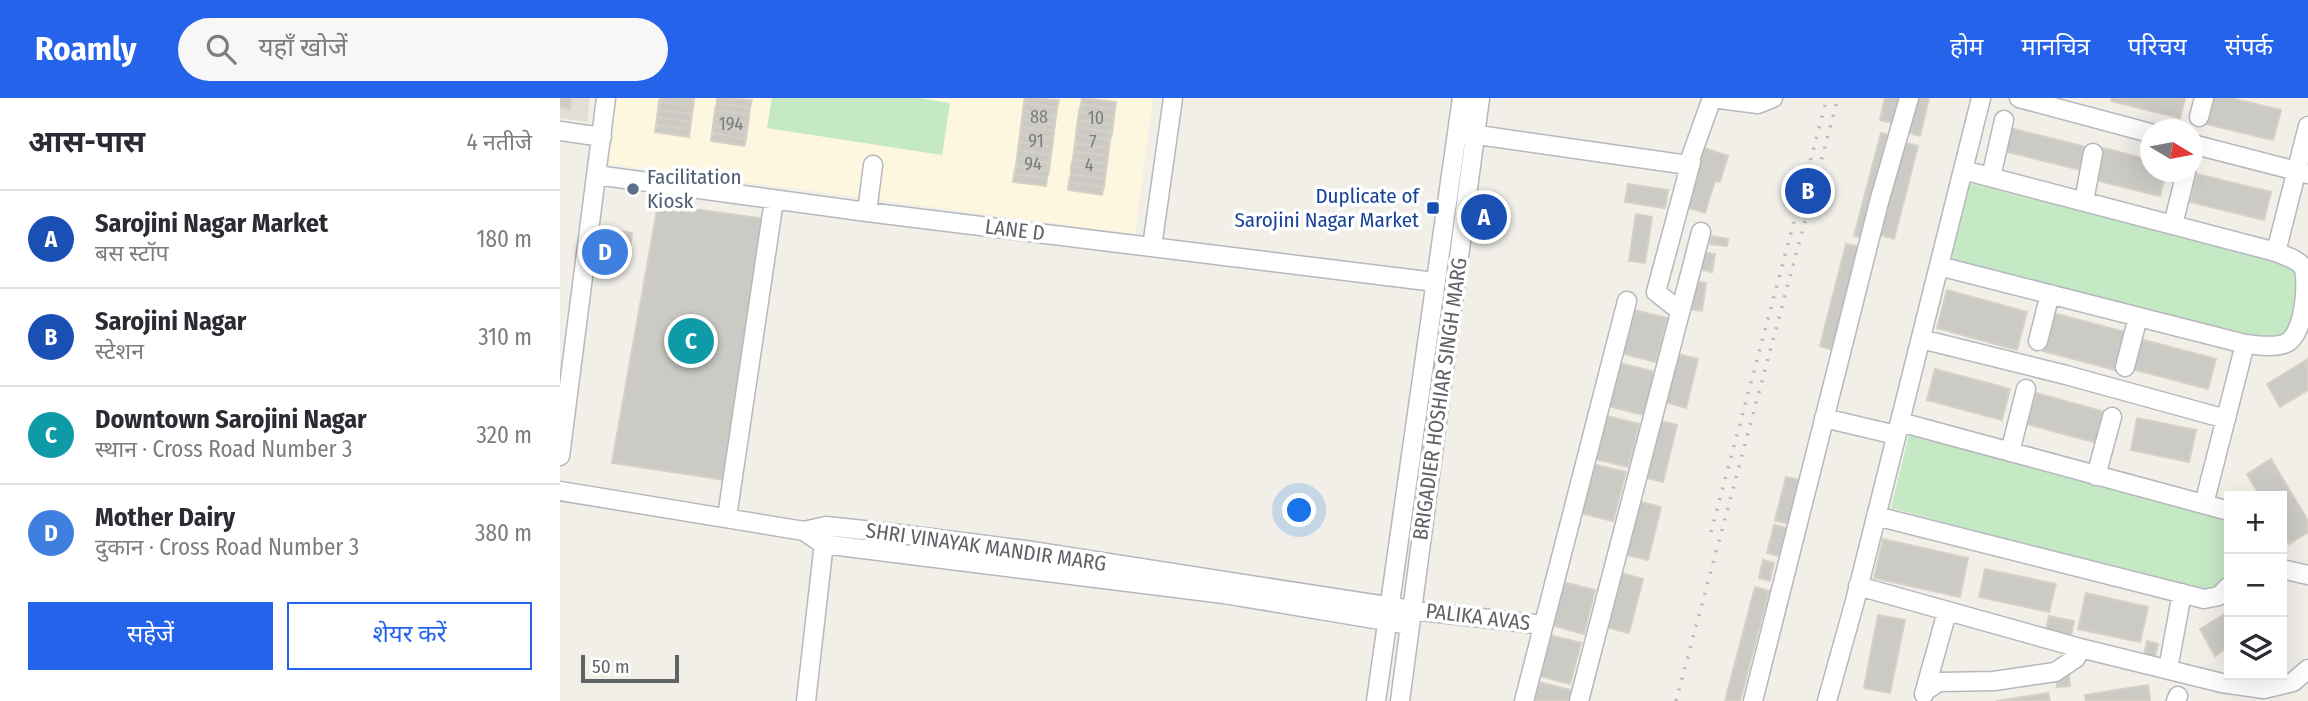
<!DOCTYPE html>
<html lang="hi">
<head>
<meta charset="utf-8">
<style>
  :root { --surface:#fff; --page:#f7f7f7; --text:#2b2b33; --muted:#7c7c81; --line:#e1e1e2; --accent:#2563eb }
  body { margin:0; font-family:"Fira Sans Condensed","Noto Sans Devanagari",sans-serif; background:var(--page); color:var(--text) }
  .controls { position:absolute; right:21px; bottom:21px; display:grid; overflow:hidden; border-radius:0px; box-shadow:0 7px 28px #0002 }
  .controls button { width:63px; height:63px; display:grid; place-items:center; padding:0; border:0; border-bottom:2px solid var(--line); background:var(--surface); color:var(--text); font:35px sans-serif }
  .compass { position:absolute; left:1580px; top:21px; width:63px; height:63px; border-radius:50%; background:var(--surface); box-shadow:0 7px 28px #0002; rotate:100deg }
  .scale { position:absolute; left:21px; bottom:18px; width:98px; box-sizing:border-box; padding-left:7px; border:4px solid #5f6368; border-top:0; font-size:19px; line-height:24px; white-space:nowrap; color:#5f6368; -webkit-text-stroke:5px #fff; paint-order:stroke }
  .you { position:absolute; left:740px; top:413px; width:24px; height:24px; margin:-18px; border:5px solid #fff; border-radius:50%; background:#1a73e8; box-shadow:0 0 0 10px #1a73e833 }
  .badge { display:grid; place-items:center; width:46px; height:46px; border-radius:50%; background:var(--accent); color:#fff; font-size:23px; font-weight:700 }
  .pin { position:absolute; translate:-50% -50%; border:4px solid #fff; box-shadow:0 2px 7px #0006 }
  .list { margin:0; padding:0; list-style:none }
  h2 { display:flex; justify-content:space-between; align-items:center; height:91px; margin:0; padding:0 28px; font-size:30px }
  h2 small { font-size:23px; font-weight:400; color:var(--muted) }
  .list li { display:grid; grid-template-columns:46px 1fr auto; gap:21px; align-items:center; box-sizing:border-box; height:98px; padding:0 28px; border-top:2px solid var(--line) }
  .list b { display:block; font-size:26px; white-space:nowrap }
  .list p { margin:0; font-size:23px; white-space:nowrap; color:var(--muted) }
  .list em { font-size:23px; font-style:normal; color:var(--muted) }
  .actions { display:flex; gap:14px; padding:21px 28px }
  .actions a { flex:1; padding:16px 0; border:2px solid var(--accent); border-radius:0px; text-align:center; font-size:24px; color:var(--accent) }
  .actions .main { background:var(--accent); color:#fff }
  .icon { flex:none; width:38px; height:38px; fill:none; stroke:currentColor; stroke-width:2; stroke-linecap:round; stroke-linejoin:round }
  .map { position:relative; flex:none; width:1748px; height:603px; overflow:hidden }
  header { display:flex; align-items:center; gap:42px; box-sizing:border-box; height:98px; padding:0 35px; background:var(--accent); color:#fff }
  header strong { font-size:33px }
  nav { display:flex; gap:38px; margin-inline-start:auto; font-size:24px }
  .search { width:490px; height:63px; background:var(--page); display:flex; align-items:center; gap:18px; box-sizing:border-box; padding:0 24px; border-radius:38px; color:var(--muted); font-size:26px }
  main { display:flex }
  aside { flex:1; background:var(--surface) }
  .map>svg:first-child { display:block }
  .commercial { fill:#fef7e0 }
  .education { fill:#e1ded6 }
  .green { fill:#c5e8c5 }
  .building { fill:#cccac5; stroke:#d6d1c6; stroke-width:2 }
  .lines { fill:none; stroke-linecap:round; stroke-linejoin:round }
  .minor-casing { stroke:#b5b8bc; stroke-width:21 }
  .minor { stroke:#fff; stroke-width:18 }
  .rail { stroke:#b6b7b8; stroke-width:3.5; stroke-dasharray:2 9; stroke-linecap:butt }
  .service-dot { fill:#5c6f8a; stroke:#fff; stroke-width:2.5 }
  .transit-dot { fill:#1a4fb4; stroke:#fff; stroke-width:2.5 }
  .labels { text-anchor:middle; dominant-baseline:central; stroke-width:7; stroke-linejoin:round; paint-order:stroke }
  .number-label { font-size:18px; fill:#7a7d7f }
  .service-label { font-size:21px; fill:#4e5e75; stroke:#fff; text-anchor:start }
  .transit-label { font-size:21px; fill:#164399; stroke:#fff; text-anchor:end }
  .street-label { font-size:21px; fill:#5f6368; stroke:#fff }
</style>
</head>
<body>
<header>
<strong>Roamly</strong>
<div class="search"><svg class="icon" aria-label="search" viewBox="0 0 24 24"><circle cx="10" cy="10" r="6"/><path d="M15 15l6 6"/></svg>यहाँ खोजें</div>
<nav><a>होम</a><a>मानचित्र</a><a>परिचय</a><a>संपर्क</a></nav>
</header>
<main>
<aside>
<h2>आस-पास<small>4 नतीजे</small></h2>
<ul class="list">
<li><span class="badge" style="background:#1a4fb4">A</span><div><b>Sarojini Nagar Market</b><p>बस स्टॉप</p></div><em>180 m</em></li>
<li><span class="badge" style="background:#1a4fb4">B</span><div><b>Sarojini Nagar</b><p>स्टेशन</p></div><em>310 m</em></li>
<li><span class="badge" style="background:#0f9aa8">C</span><div><b>Downtown Sarojini Nagar</b><p>स्थान · Cross Road Number 3</p></div><em>320 m</em></li>
<li><span class="badge" style="background:#3f7fe0">D</span><div><b>Mother Dairy</b><p>दुकान · Cross Road Number 3</p></div><em>380 m</em></li>
</ul>
<div class="actions"><a class="main">सहेजें</a><a>शेयर करें</a></div>
</aside>
<div class="map">
<svg width="1748" height="603" viewBox="0 0 1748 603">
  <rect width="100%" height="100%" fill="#f1efe8"/>
  <path class="commercial" d="M57 0H593L575 136 48 66Z"/>
  <path class="education" d="M0 0H30L27 24 0 20Z"/>
  <path class="green" d="M212 0H359L390 5 382 57 207 30Z
    M1409 85 1731 166 1743 196 1733 233 1711 246 1390 166Z
    M1349 337 1666 419 1669 424V466L1665 482 1647 495 1331 410Z"/>
  <path class="building" d="M0 0H11L10 11 0 9Z
    M100 0 134 1 133 9 99 4Z
    M157 0 192 2 190 10 157 5Z
    M465 0 499 2 497 10 464 5Z
    M522 0 556 4 555 11 521 6Z
    M1325 0H1339L1332 25 1320 22Z
    M1352 0H1369L1360 38 1343 33Z
    M1552 0H1625L1620 20 1551 3Z
    M1652 0H1671L1721 12 1713 42 1646 26Z
    M99 4 133 9 132 16 98 12Z
    M157 5 190 10 189 17 155 12Z
    M464 5 497 10 496 18 463 13Z
    M521 6 555 11 554 19 519 14Z
    M98 12 132 16 131 24 97 19Z
    M155 12 189 17 188 25 154 20Z
    M463 13 496 18 495 26 462 21Z
    M519 14 554 19 553 27 518 22Z
    M97 19 131 24 130 31 96 27Z
    M154 20 188 25 187 33 153 28Z
    M462 21 495 26 494 33 461 29Z
    M518 22 553 27 552 35 517 29Z
    M96 27 130 31 129 39 95 34Z
    M153 28 187 33 186 41 152 35Z
    M461 29 494 33 493 41 460 37Z
    M517 29 552 35 550 42 516 37Z
    M1450 30 1526 49 1521 72 1444 53Z
    M152 35 186 41 184 48 151 43Z
    M1321 35 1330 37 1304 140 1294 138Z
    M460 37 493 41 492 49 459 44Z
    M516 37 550 42 549 50 515 45Z
    M459 44 492 49 491 57 458 52Z
    M1342 44 1358 48 1334 141 1318 136Z
    M515 45 549 50 548 58 514 53Z
    M1141 49 1168 58 1160 84 1155 83 1145 115 1126 109Z
    M1543 50 1590 62V74H1606L1600 98 1535 82Z
    M458 52 491 57 490 65 457 60Z
    M514 53 548 58 547 66 513 61Z
    M457 60 490 65 489 73 456 68Z
    M513 61 547 66 546 73 511 68Z
    M456 68 489 73 487 80 454 76Z
    M511 68 546 73 545 81 511 76Z
    M454 76 487 80 486 88 453 84Z
    M511 76 545 81 544 89 509 84Z
    M1637 76 1711 94 1704 122 1630 104Z
    M509 84 544 89 542 97 508 92Z
    M1068 86 1108 92 1105 110 1065 104Z
    M98 106 206 121 166 382 52 365Z
    M1076 116 1092 119 1085 165 1069 163Z
    M60 133 72 135 69 157 57 156Z
    M1151 138 1168 141 1167 148 1150 146Z
    M1286 146 1300 149 1273 252 1260 248Z
    M42 148 47 149 45 158H40Z
    M1141 154 1155 156 1152 174 1138 171Z
    M1131 182 1146 185 1142 213 1126 211Z
    M1387 192 1467 214 1457 252 1377 230Z
    M1070 211 1107 220 1096 264 1060 255Z
    M1493 215 1565 234 1555 272 1483 253Z
    M1580 241 1656 261 1648 291 1572 271Z
    M1114 255 1138 261 1126 310 1102 303Z
    M1748 261V292L1720 309 1707 286Z
    M1059 265 1095 274 1084 317 1048 308Z
    M1375 271 1450 291 1442 322 1367 302Z
    M1476 295 1545 314 1537 345 1467 326Z
    M1043 317 1079 326 1068 369 1032 360Z
    M1577 320 1636 332 1629 364 1571 352Z
    M1097 322 1117 327 1103 384 1083 379Z
    M1711 361 1748 423V434L1729 446 1722 434V398H1700L1687 376Z
    M1028 365 1066 374 1053 423 1016 414Z
    M1226 379 1240 382 1229 426 1215 422Z
    M1074 402 1101 409 1088 462 1060 455Z
    M1214 427 1227 430 1219 458 1207 455Z
    M1323 441 1408 460 1400 499 1314 480Z
    M1203 462 1214 465 1210 483 1199 480Z
    M1425 471 1496 486 1489 514 1419 499Z
    M1056 474 1083 481 1069 535 1042 528Z
    M999 483 1035 492 1024 536 988 526Z
    M1195 489 1209 493 1180 603H1165Z
    M1526 495 1588 509 1580 544 1518 531Z
    M1669 513V549L1655 558 1640 531Z
    M1318 517 1345 522 1330 595 1304 590Z
    M1489 518 1514 523 1511 538 1486 532Z
    M986 536 1021 545 1010 586 976 577Z
    M1587 543 1598 546 1595 560 1584 557Z
    M1496 577H1509L1510 588 1497 589Z
    M974 583 1011 592 1009 603H968Z
    M1588 587 1590 603H1526L1525 597Z
    M1488 595 1490 603H1436Z"/>
  <g class="lines">
    <defs>
      <path id="minor" d="M1459 0 1590 35
        M1639 19 1644 0
        M0 33 42 39
        M904 35 1128 67 1152 0 1198 6 1213 0
        M1632 46 1748 76
        M36 77 307 114 875 184
        M1431 79 1444 22
        M1524 103 1533 55
        M307 114 313 67
        M1613 127 1626 74
        M592 149 613 0
        M1716 154 1748 28
        M1379 168 1685 246C1698 247 1712 250 1724 246 1744 240 1748 188 1744 171 1739 161 1725 158 1716 154L1403 72
        M1120 213 1096 194 1131 64
        M1361 241 1506 277 1666 321
        M1478 243 1490 196
        M1565 269 1578 219
        M1264 320 1336 337
        M1340 324 1669 413
        M1450 354 1466 291
        M0 358 46 0
        M1536 378 1552 319
        M0 393 244 433 266 428 332 435 465 452 852 512 983 527
        M1644 406 1685 246
        M1316 418 1644 501 1659 498 1669 488
        M167 419 214 102
        M244 433 263 446 664 496 850 527
        M1722 471 1748 477
        M1298 488 1520 550 1662 585 1704 591 1733 584 1748 571
        M1608 571 1622 495
        M1365 593 1379 584 1434 583 1495 574 1516 560 1520 550
        M1364 596 1387 514
        M246 603 265 436
        M816 603 902 0
        M840 603 920 0
        M964 603 1067 203
        M1019 603 1141 134
        M1193 603 1319 104 1349 0
        M1267 603 1295 503 1421 0
        M1616 603 1618 598"/>
    </defs>
    <use href="#minor" class="minor-casing"/>
    <use href="#minor" class="minor"/>
    <path class="rail" d="M1151 434 1267 0
      M1116 603 1278 0"/>
  </g>
  <circle class="service-dot" cx="73" cy="91" r="7"/>
  <rect class="transit-dot" x="866" y="103" width="14" height="14" rx="3.5"/>
  <g class="labels">
    <g class="number-label">
      <text x="479" y="19">88</text>
      <text x="536" y="20">10</text>
      <text x="171" y="26">194</text>
      <text x="476" y="43">91</text>
      <text x="533" y="44">7</text>
      <text x="473" y="66">94</text>
      <text x="529" y="67">4</text>
    </g>
    <g class="service-label">
      <text x="87" y="79">Facilitation<tspan x="87" dy="24">Kiosk</tspan></text>
    </g>
    <g class="transit-label">
      <text x="859" y="98">Duplicate of<tspan x="859" dy="24">Sarojini Nagar Market</tspan></text>
    </g>
    <g class="street-label">
      <text transform="translate(455 132) rotate(7)">LANE D</text>
      <text transform="translate(880 301) rotate(-82)">BRIGADIER HOSHIAR SINGH MARG</text>
      <text transform="translate(426 449) rotate(8)">SHRI VINAYAK MANDIR MARG</text>
      <text transform="translate(918 519) rotate(7)">PALIKA AVAS</text>
    </g>
  </g>
</svg>
<div class="controls">
<button>+</button>
<button>−</button>
<button><svg class="icon" aria-label="layers" viewBox="0 0 24 24"><path d="M12 4l9 5-9 5-9-5zM3 14l9 5 9-5"/></svg></button>
</div>
<svg class="compass" viewBox="-18 -18 36 36"><path d="M0-13l5 13h-10z" fill="#e53935"/><path d="M0 13l5-13h-10z" fill="#7c7c81"/></svg>
<div class="scale">50 m</div>
<div class="you"></div>
<div class="pin badge" style="left:924px;top:119px;background:#1a4fb4">A</div>
<div class="pin badge" style="left:1248px;top:93px;background:#1a4fb4">B</div>
<div class="pin badge" style="left:131px;top:243px;background:#0f9aa8">C</div>
<div class="pin badge" style="left:45px;top:154px;background:#3f7fe0">D</div>
</div>
</main>
</body>
</html>
